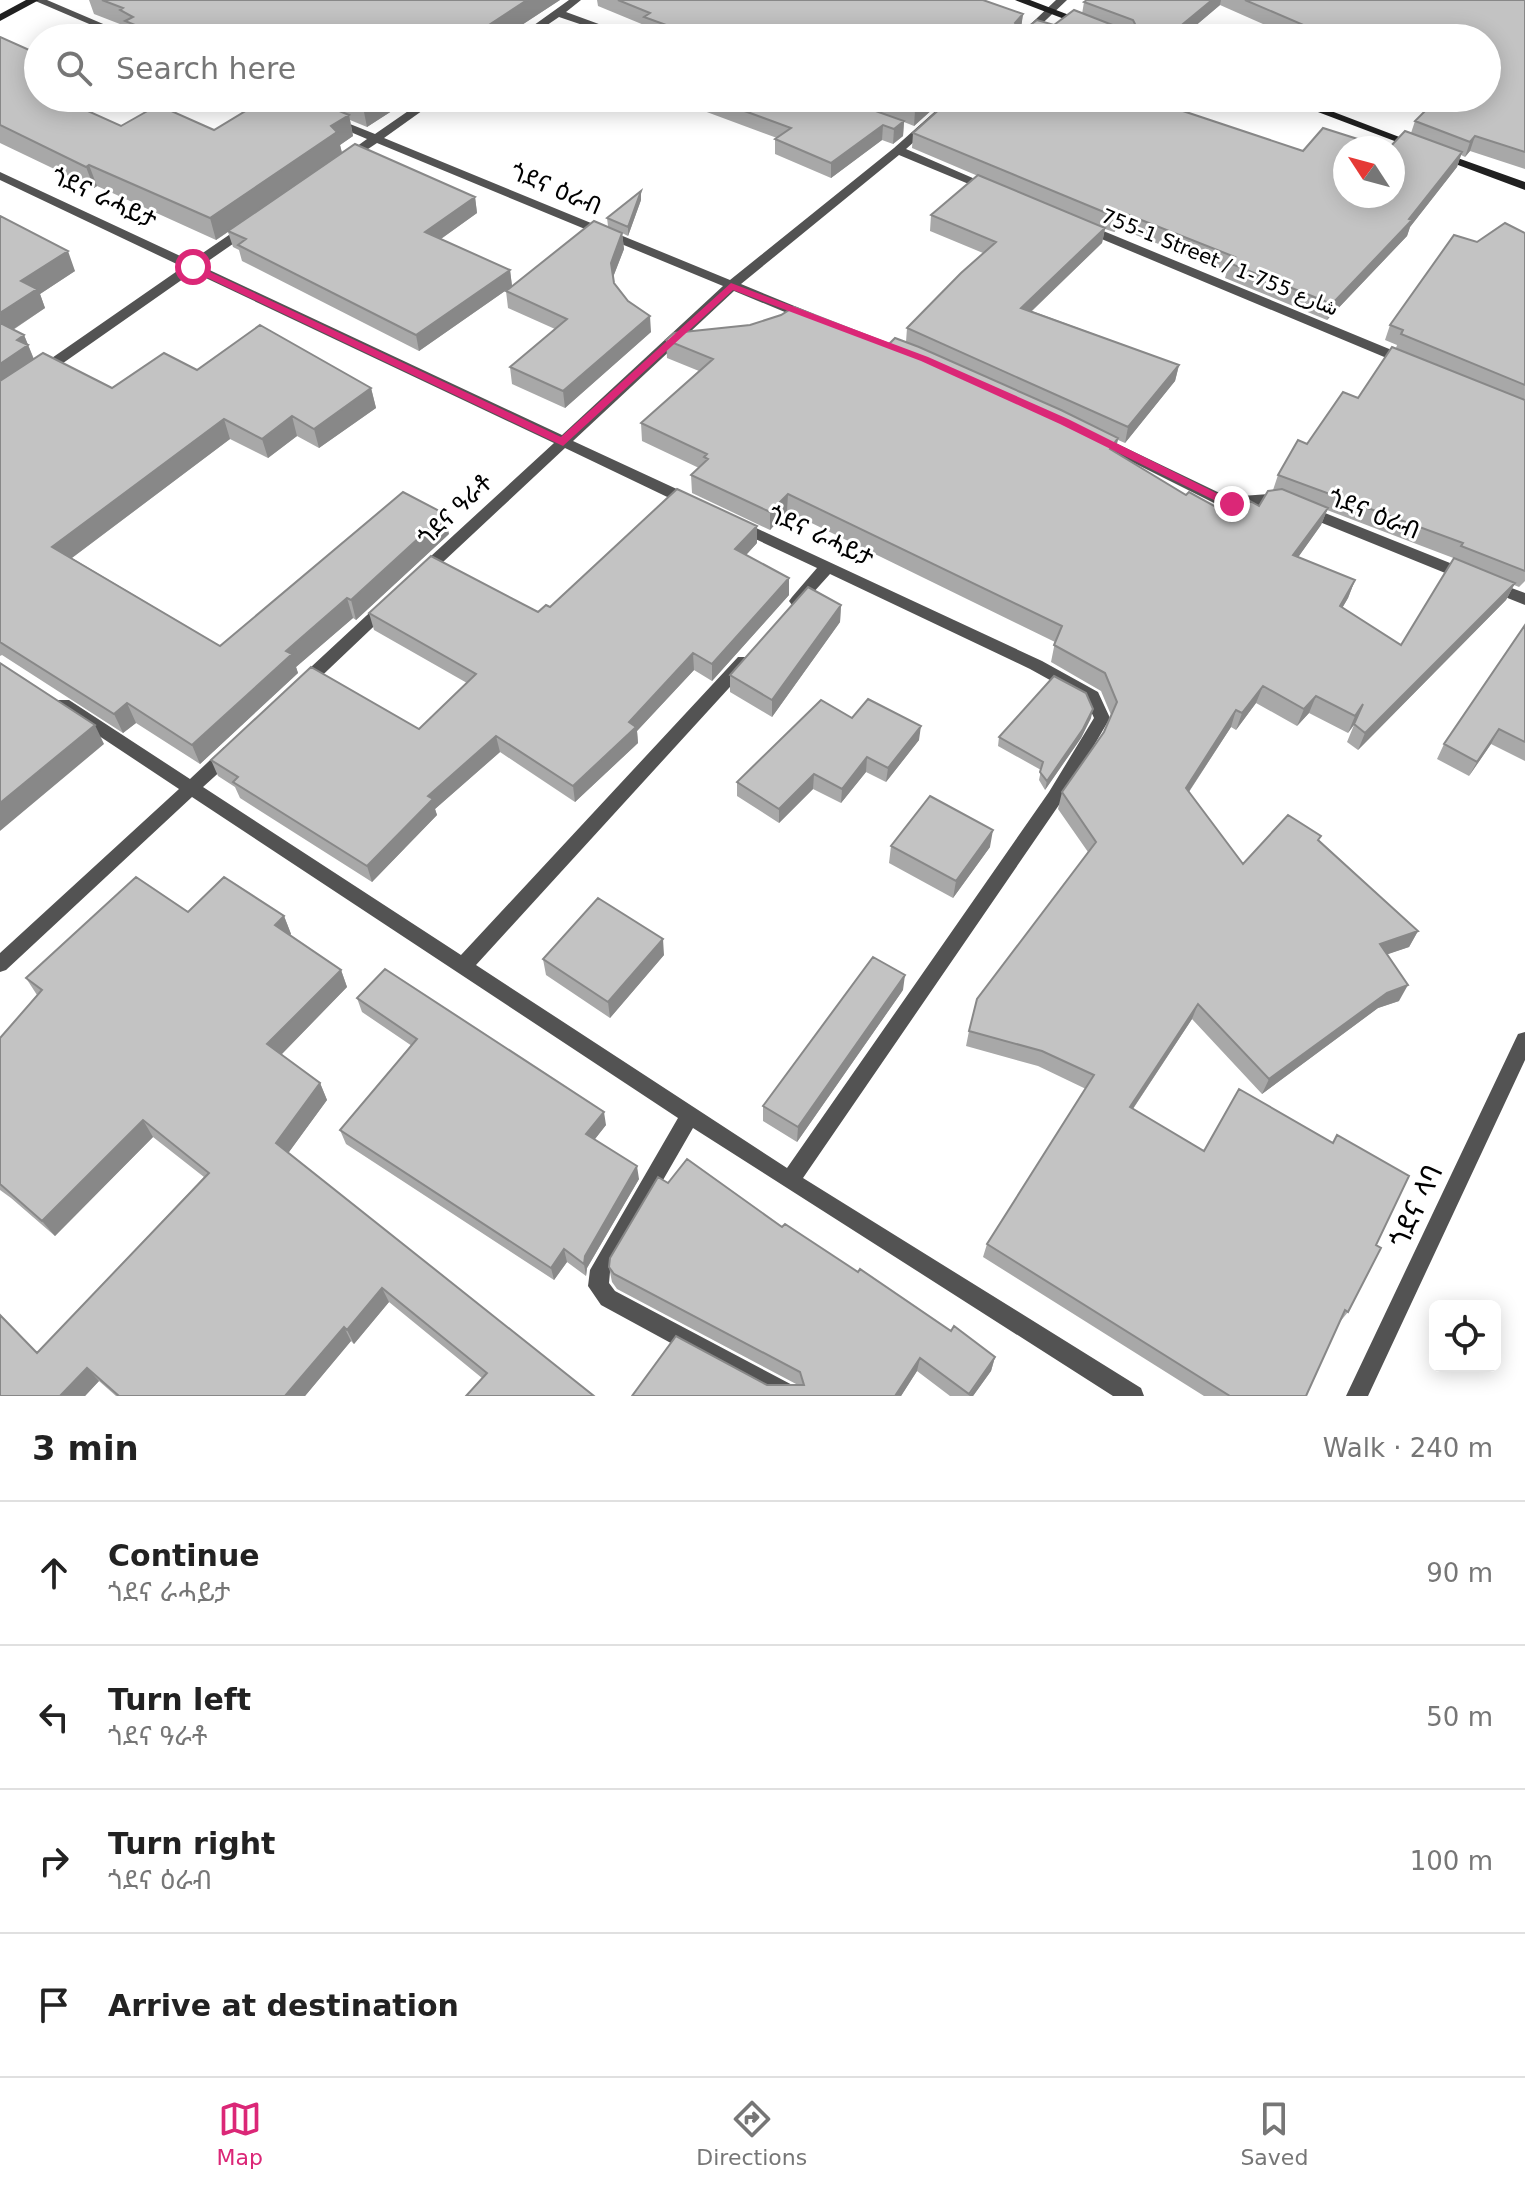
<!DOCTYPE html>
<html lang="en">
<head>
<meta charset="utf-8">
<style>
  :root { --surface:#fff; --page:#f6f6f6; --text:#222; --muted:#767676; --line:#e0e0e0; --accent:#db2777 }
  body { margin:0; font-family:"DejaVu Sans","Noto Naskh Arabic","Noto Sans Ethiopic",sans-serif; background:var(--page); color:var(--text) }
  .controls { position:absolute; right:24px; bottom:24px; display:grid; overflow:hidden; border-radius:12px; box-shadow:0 4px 20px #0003 }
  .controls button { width:72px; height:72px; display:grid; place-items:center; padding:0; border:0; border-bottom:2px solid var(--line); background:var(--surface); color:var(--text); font:40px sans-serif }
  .compass { position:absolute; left:1333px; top:136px; width:72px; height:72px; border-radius:50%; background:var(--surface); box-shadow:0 4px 20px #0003; rotate:306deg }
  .stop { position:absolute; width:24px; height:24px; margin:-18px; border:6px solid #db2777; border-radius:50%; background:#fff }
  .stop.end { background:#db2777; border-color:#fff; box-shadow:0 2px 8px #0008 }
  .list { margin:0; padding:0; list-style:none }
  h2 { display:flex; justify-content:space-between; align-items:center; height:104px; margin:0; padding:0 32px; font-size:34px }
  h2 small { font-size:26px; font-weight:400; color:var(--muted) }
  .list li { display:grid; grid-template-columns:52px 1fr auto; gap:24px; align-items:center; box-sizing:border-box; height:144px; padding:0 32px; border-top:2px solid var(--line) }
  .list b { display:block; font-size:30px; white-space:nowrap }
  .list p { margin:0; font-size:26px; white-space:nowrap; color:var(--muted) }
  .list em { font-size:26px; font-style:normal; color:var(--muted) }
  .icon { flex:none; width:44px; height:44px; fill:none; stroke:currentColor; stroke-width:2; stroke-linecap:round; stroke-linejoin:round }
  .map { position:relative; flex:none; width:1525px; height:1396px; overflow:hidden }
  .search { position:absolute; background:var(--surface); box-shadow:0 4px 20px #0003; left:24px; right:24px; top:24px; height:88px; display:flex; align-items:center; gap:20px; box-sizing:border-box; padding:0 28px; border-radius:44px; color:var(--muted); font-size:30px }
  .sheet { height:680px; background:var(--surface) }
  nav { display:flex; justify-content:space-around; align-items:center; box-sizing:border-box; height:112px; border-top:2px solid var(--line); background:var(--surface); font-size:22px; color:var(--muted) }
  nav a { display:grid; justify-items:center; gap:4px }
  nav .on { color:var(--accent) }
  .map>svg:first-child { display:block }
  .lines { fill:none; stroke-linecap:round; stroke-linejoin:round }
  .street { fill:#535353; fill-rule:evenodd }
  .secondary { fill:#202020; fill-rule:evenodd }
  .wall { fill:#a8a8a8; fill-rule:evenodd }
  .shaded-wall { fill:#888 }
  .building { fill:#c3c3c3; stroke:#888; stroke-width:2 }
  .route { fill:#db2777 }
  .labels { text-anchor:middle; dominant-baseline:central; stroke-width:6; stroke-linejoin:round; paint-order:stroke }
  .far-street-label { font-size:20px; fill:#000; stroke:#fff }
  .street-label { font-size:24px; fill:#000; stroke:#fff }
  .near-street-label { font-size:28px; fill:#000; stroke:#fff }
</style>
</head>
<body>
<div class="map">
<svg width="1525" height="1396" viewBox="0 0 1525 1396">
  <rect width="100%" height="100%" fill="#fff"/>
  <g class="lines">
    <path class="street" d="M33 0H47L136 38H122Z
      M569 0H581L566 12 637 38H621L559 17 528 38H516Z
      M1056 0H1067L1027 38H1016Z
      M427 98H440L384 138 730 280 894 148 950 98H963L906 149 998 189 996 192H988L899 155 741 284 814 314V320H804L734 291 573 441 694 497 696 501 694 505H684L565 448 428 576H418L416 572 418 568 554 443 193 272 46 375H36V369L183 267 0 180V172L191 261 245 224H253V230L201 266 562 435 723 286 377 143 350 161H342V157L367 139 327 122V118H335L375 134Z
      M1084 223 1411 358 1413 361 1411 364H1401L1080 230 1078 227Z
      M1099 435 1228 497 1269 494 1289 497 1291 501 1284 506C1262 501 1242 511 1220 506L1094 443 1092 440 1094 437Z
      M1305 505 1470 571 1473 575 1470 579H1460L1300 514 1298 510 1300 506Z
      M739 520 1042 661 1098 692 1110 718 1061 802 803 1178 1141 1388 1144 1396H1113L693 1128 610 1272 609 1283 615 1291 798 1388 801 1396H768L601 1305 588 1286 590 1270 678 1118 192 797 6 970 0 972V953L179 789 57 708 55 704 57 700H69L190 779 224 747H236L238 752 236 757 203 787 461 955 738 657H750L752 661 750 665 476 965 787 1168 1049 792 1094 718 1086 700 1030 669 830 574 802 605H792L789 601 792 597 817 568 734 529 732 525 734 521Z
      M1490 580 1525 593V605L1485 589 1482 585Z
      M385 601 393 607 390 611 309 688H297L295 684 297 680 380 603Z
      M1525 1032V1060L1368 1396H1346L1518 1034Z"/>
    <path class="secondary" d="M26 0H39L0 21V14Z
      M1015 0H1030L1129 38H1114Z
      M1281 98H1297L1423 146 1413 148Z
      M1438 151 1525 182V190L1434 156 1432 154Z"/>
  </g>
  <path class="wall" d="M89 0H560L502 38H130L125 26 94 14Z
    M597 0H983L1023 14 1021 26 1054 25 1082 14 1084 2 1087 0H1525V169L1470 151 1465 157 1461 155 1457 167 1410 227 1407 236 1327 320 1225 278 1227 271 1118 228 1114 232 1105 229 1102 243 1032 311 1179 365 1175 381 1125 443 1118 440 1115 452 1186 495 1236 518 1259 506 1273 490 1278 475 1307 444 1358 398 1396 348 1397 345 1385 340 1390 325 1477 242 1525 233V581L1519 587 1514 585 1506 600 1358 750 1347 742 1354 725 1348 733 1309 713 1297 726 1256 703 1236 730 1231 727 1189 792 1243 864 1320 841 1418 931 1409 947 1387 954 1399 1001 1378 1008 1262 1094 1192 1019 1133 1109 1204 1151 1376 1245 1348 1312 1339 1323 1306 1396H1204L983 1257 987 1244 1086 1089 1038 1066 966 1046 969 1031 1088 852 1058 809 1062 792 1104 732 1111 715 1101 691 1051 662 1055 642 787 511 770 530 692 493 691 475 699 468 642 441 641 423 699 371 667 358 666 340 889 344 906 342 907 328 983 253 930 231 931 215 978 176 912 148 913 133 952 98H1181L1178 110 1345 196 1411 133 1415 121 1487 98V38H1295L1220 5 1181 38H661L645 32 644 25 598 6ZM1327 510 1456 559 1401 645 1342 608 1348 598 1355 580 1298 557 1321 525Z
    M0 37 64 100 121 126 214 130 267 98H412L367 127 350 120 353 136 340 145 342 153 475 197 477 213 441 239 510 270 512 286 419 351 242 261 239 250 233 247 228 232 216 240 97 186 94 188 0 143Z
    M669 98H945L914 126 904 122 903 136 893 144 882 140 831 178 775 154V139L777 138Z
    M641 200 628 236 622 233 624 249 613 277 614 283 651 332 565 408 512 384 510 367 555 329 508 308 506 291 608 226 607 218Z
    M0 216 75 271 40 294 45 308 13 330 24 335 34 359 112 388 197 370 371 388 376 408 319 448 297 436 268 458 230 439 72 558 220 646 449 534 356 620 353 618 296 667 298 673 200 764 136 723 123 733 2 655 0 656Z
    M757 543 746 555 789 578V595L712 681 694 670 637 731 638 743 575 802 500 752 435 809 437 815 372 882 240 798 235 787 218 776 211 760 419 729 467 683 374 630 369 613 538 612Z
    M841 605 840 622 772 717 730 692V675Z
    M1525 625V761L1491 744 1469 776 1437 759 1444 744Z
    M852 718 919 740 886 782 866 772 841 803 813 789 779 823 737 796V782Z
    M1091 718 1081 738 1045 790 1039 780 1041 770 998 746 999 737Z
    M891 846 990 847 953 898 889 863Z
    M188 912 284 916 291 934 290 935 341 970 347 987 281 1055 320 1083 327 1100 288 1153 594 1396 482 1378 389 1302 354 1344 351 1341 305 1396H116L99 1381 85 1396H0L37 1353 204 1177 153 1137 55 1236 11 1198 0 1190V1038L37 995 26 978Z
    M664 955 610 1018 546 975 543 959Z
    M903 990 797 1142 763 1121V1106Z
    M357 998 606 1125 594 1140 639 1179 587 1268 586 1276 567 1262 554 1280 346 1144 340 1130 412 1046 362 1012Z
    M668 1183 782 1227 858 1272 951 1331 995 1357 991 1371 973 1396H950L917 1371 901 1396H632L767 1385H798L617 1289 612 1282 609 1267Z"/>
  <path class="shaded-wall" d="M527 0H560L502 38H469Z
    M1212 0H1221L1220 5 1181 38H1166Z
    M1023 14 1021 29 1015 23Z
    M376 98H412L367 127 363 107Z
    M930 98H945L914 126 915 111Z
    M1177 98H1181L1179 109 1165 121 1168 106Z
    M349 115 353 136 340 145 342 153 216 240 210 218 331 126Z
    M904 121 903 136 893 144 894 129Z
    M883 125 882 140 831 178V163Z
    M1475 136 1470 151 1465 157 1470 142Z
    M1462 152 1457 167 1410 227 1407 236 1327 320 1332 304 1409 219Z
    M89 165 97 186 94 188 86 167Z
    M641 191V200L628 236V227Z
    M475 197 477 213 428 248 425 232Z
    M1121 212 1118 228 1114 232 1116 217Z
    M1105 228 1102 243 1019 323 1021 308Z
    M622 233 624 249 612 280 611 263Z
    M68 251 75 271 40 294 45 308 0 338V313L21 281Z
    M510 270 512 286 419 351 416 335Z
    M650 316 651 332 565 408 563 391Z
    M24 335 36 365 0 390V364L17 340Z
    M1179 365 1175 381 1125 443 1128 427Z
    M371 388 376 408 319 448 314 429Z
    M292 416 297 436 268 458 262 439Z
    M224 419 230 439 61 566 52 547Z
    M1118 438 1114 456 1110 449Z
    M788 494 787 511 770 530V512Z
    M1328 508 1321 525 1287 573 1293 555Z
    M445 514 449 534 356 620 351 600Z
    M757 526V543L736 566 735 549Z
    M789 578V595L712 681V664Z
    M1355 580 1348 598 1333 624 1340 606Z
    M1515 583 1506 600 1358 750 1365 733Z
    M347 598 353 618 296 667 298 673 200 764 192 745 286 651Z
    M841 605 840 622 772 717V700Z
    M693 653 694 670 637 731 638 743 575 802 573 786 629 722Z
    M1263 686 1256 703 1236 730 1242 713Z
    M1316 696 1309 713 1297 726 1304 709Z
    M127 703 136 723 123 733 114 714Z
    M1363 704 1356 722 1348 733 1355 716Z
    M1093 709 1091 718 1081 738 1045 790 1047 781Z
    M1236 710 1231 727 1180 805 1186 788Z
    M95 725 104 744 0 831V803Z
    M921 726 919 740 886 782 888 768Z
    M1499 729 1491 744 1469 776 1477 762Z
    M496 736 500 752 435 809 437 815 372 882 367 866 428 796Z
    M867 757 866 772 841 803 842 789Z
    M814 774 813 789 779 823V809Z
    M993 830 990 847 953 898 956 881Z
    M284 916 291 934 282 943 275 925Z
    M1418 931 1409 947 1371 960 1380 944Z
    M663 939 664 955 610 1018 608 1002Z
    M341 970 347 987 275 1061 267 1044Z
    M905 975 903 990 797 1142 798 1127Z
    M1408 985 1399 1001 1378 1008 1262 1094 1269 1079 1387 993Z
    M1198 1004 1192 1019 1124 1122 1130 1107Z
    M320 1083 327 1100 284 1159 276 1143Z
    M604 1112 606 1125 588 1148 586 1134Z
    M143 1120 153 1137 55 1236 42 1221Z
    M637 1166 639 1179 587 1268 586 1276 584 1264 585 1256Z
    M564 1249 567 1262 554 1280 551 1268Z
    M382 1288 389 1302 354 1344 347 1330Z
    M344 1327 351 1341 305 1396H285Z
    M995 1357 991 1371 973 1396H969Z
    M920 1358 917 1371 901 1396H895Z
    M87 1368 99 1381 85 1396H60Z"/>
  <path class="building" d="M102 0H527L469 38H196L192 36 188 38H167L125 21 133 17 120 10 123 8Z
    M618 0H983L1023 14 1015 23 1018 26H1029L1037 20 1054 25 1074 10 1115 26H1132L1135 24 1133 20 1084 2 1087 0H1212L1166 38H702L644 17 650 13Z
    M1245 0H1525V152L1475 136 1470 142 1415 121 1438 98H1487V38H1295L1306 26Z
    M0 37 38 54V98H59L121 126 158 105 214 130 267 98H308L349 115 331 126 337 132 210 218 89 165 86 167 0 125Z
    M342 98H376L363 107Z
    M709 98H839L904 121 894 129 883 125 831 163 775 139 791 128Z
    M877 98H930L915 111Z
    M952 98H1177L1168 106 1303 151 1323 128 1386 148H1345V196H1393V148H1389L1405 131 1462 152 1409 219 1412 220 1332 304 1229 263 1235 257 1121 212 1116 217 913 133Z
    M355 144 475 197 425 232 510 270 416 335 238 245 246 239 228 231Z
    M978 175 1105 228 1021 308 1179 365 1128 427 907 328 961 273 996 242 931 215Z
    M641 191 628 227 607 218Z
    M0 216 68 251 21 281 37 289 0 313Z
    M594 221 622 233 611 263 614 283 628 301 650 316 563 391 510 367 567 319 506 291Z
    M1505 223 1525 233V385L1401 334 1403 330 1390 325 1454 235 1477 242Z
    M794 307 889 344 895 338 919 347 1061 410 1118 438 1110 449 1186 495 1189 492 1236 518 1250 501 1259 506 1268 491 1282 489 1328 508 1293 555 1355 580 1340 606 1401 645 1454 558 1515 583 1365 733 1354 724 1363 704 1355 716 1316 696 1304 709 1263 686 1242 713 1236 710 1186 788 1243 864 1288 815 1321 836 1318 840 1418 931 1380 944 1408 985 1387 993 1269 1079 1198 1004 1130 1107 1204 1151 1239 1089 1333 1143 1337 1135 1409 1176 1376 1245 1381 1248 1348 1312 1345 1310 1306 1396H1230L987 1244 1094 1075 1042 1051 969 1031 977 999 1096 842 1062 792 1104 732 1117 702 1105 673 1054 645 1062 626 788 494 770 512 691 475 708 459 704 457 707 454 641 423 713 359 666 340 674 333 750 325 781 315Z
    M0 323 24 335 17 340 28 345 0 364Z
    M260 325 371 388 314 429 292 416 262 439 224 419 52 547 220 646 403 492 445 514 351 600 347 598 286 651 292 654 192 745 127 703 114 714 0 642V381L43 353 112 388 164 353 197 370Z
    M1392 347 1525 400V571L1461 546 1463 543 1278 475 1298 440 1307 444 1343 392 1358 398Z
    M677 489 757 526 735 549 789 578 712 664 693 653 629 722 636 727 573 786 496 736 428 796 433 799 367 866 233 782 238 777 211 760 311 667 419 729 476 674 369 613 431 556 538 612 546 605 550 607Z
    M808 587 841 605 772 700 730 675Z
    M1525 625V742L1499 729 1477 762 1444 744Z
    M0 663 95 725 0 803Z
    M1054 676 1086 693 1093 709 1083 729 1047 781 1040 772 1043 762 999 737Z
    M868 699 921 726 888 768 867 757 842 789 814 774 779 809 737 782 821 700 852 718Z
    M930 796 993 830 956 881 891 846Z
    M136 877 188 912 224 877 284 916 275 925 341 970 267 1044 320 1083 276 1143 594 1396H466L487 1373 382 1288 347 1330 344 1327 285 1396H119L87 1368 60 1396H0V1315L37 1353 209 1173 143 1120 42 1221 0 1184V1038L42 990 26 978Z
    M598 898 663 939 608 1002 543 959Z
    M873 957 905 975 798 1127 763 1106Z
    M385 969 604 1112 586 1134 637 1166 585 1256 584 1264 564 1249 551 1268 340 1130 417 1039 357 998Z
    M687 1159 782 1227 785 1224 858 1272 860 1269 951 1331 954 1326 995 1357 969 1394 920 1358 895 1396H632L676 1336 767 1385H804L800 1372 614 1274 609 1267 610 1258 658 1177 668 1183Z"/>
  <path class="route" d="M193 264 561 437 731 283 928 357 1068 419 1238 504 1228 507 1060 424 921 361 733 290 563 446 189 269V265Z"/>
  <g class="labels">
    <g class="far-street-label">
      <text transform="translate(1220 262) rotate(22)">755-1 Street / شارع 755-1</text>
    </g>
    <g class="street-label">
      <text transform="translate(556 189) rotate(23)">ጎደና ዕራብ</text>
      <text transform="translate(104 198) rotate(25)">ጎደና ራሓይታ</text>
      <text transform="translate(455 510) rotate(-43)">ጎደና ዓራቶ</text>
      <text transform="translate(1374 514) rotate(22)">ጎደና ዕራብ</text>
      <text transform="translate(821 536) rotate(25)">ጎደና ራሓይታ</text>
    </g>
    <g class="near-street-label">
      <text transform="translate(1416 1206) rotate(-65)">ጎደና ላባ</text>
    </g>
  </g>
</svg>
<div class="controls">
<button><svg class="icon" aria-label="locate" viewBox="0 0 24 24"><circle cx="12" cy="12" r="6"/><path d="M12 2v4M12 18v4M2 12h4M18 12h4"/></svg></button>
</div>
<svg class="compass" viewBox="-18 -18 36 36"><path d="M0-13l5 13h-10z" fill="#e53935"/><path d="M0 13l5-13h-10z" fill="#767676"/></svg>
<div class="stop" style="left:193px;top:267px"></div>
<div class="stop end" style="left:1232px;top:504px"></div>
<div class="search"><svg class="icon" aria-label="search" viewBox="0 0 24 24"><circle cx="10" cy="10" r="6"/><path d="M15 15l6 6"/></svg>Search here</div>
</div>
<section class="sheet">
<h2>3 min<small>Walk · 240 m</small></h2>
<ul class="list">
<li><svg class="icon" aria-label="ahead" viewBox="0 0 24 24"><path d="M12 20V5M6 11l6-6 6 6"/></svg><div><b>Continue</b><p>ጎደና ራሓይታ</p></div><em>90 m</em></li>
<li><svg class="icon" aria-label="left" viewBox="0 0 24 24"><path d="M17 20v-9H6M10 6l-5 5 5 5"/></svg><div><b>Turn left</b><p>ጎደና ዓራቶ</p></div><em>50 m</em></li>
<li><svg class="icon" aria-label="right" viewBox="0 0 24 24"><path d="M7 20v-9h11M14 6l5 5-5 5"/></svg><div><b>Turn right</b><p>ጎደና ዕራብ</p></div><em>100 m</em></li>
<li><svg class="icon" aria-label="arrive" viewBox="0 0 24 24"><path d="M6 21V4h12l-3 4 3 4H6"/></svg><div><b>Arrive at destination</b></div></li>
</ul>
</section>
<nav>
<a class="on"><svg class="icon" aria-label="map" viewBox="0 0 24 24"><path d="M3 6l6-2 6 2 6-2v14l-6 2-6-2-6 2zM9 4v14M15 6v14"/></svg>Map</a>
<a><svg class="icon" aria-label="directions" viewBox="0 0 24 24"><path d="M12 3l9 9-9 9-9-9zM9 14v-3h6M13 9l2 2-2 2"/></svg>Directions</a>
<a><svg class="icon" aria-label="saved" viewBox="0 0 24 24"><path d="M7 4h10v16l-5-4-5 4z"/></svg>Saved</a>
</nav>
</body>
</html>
